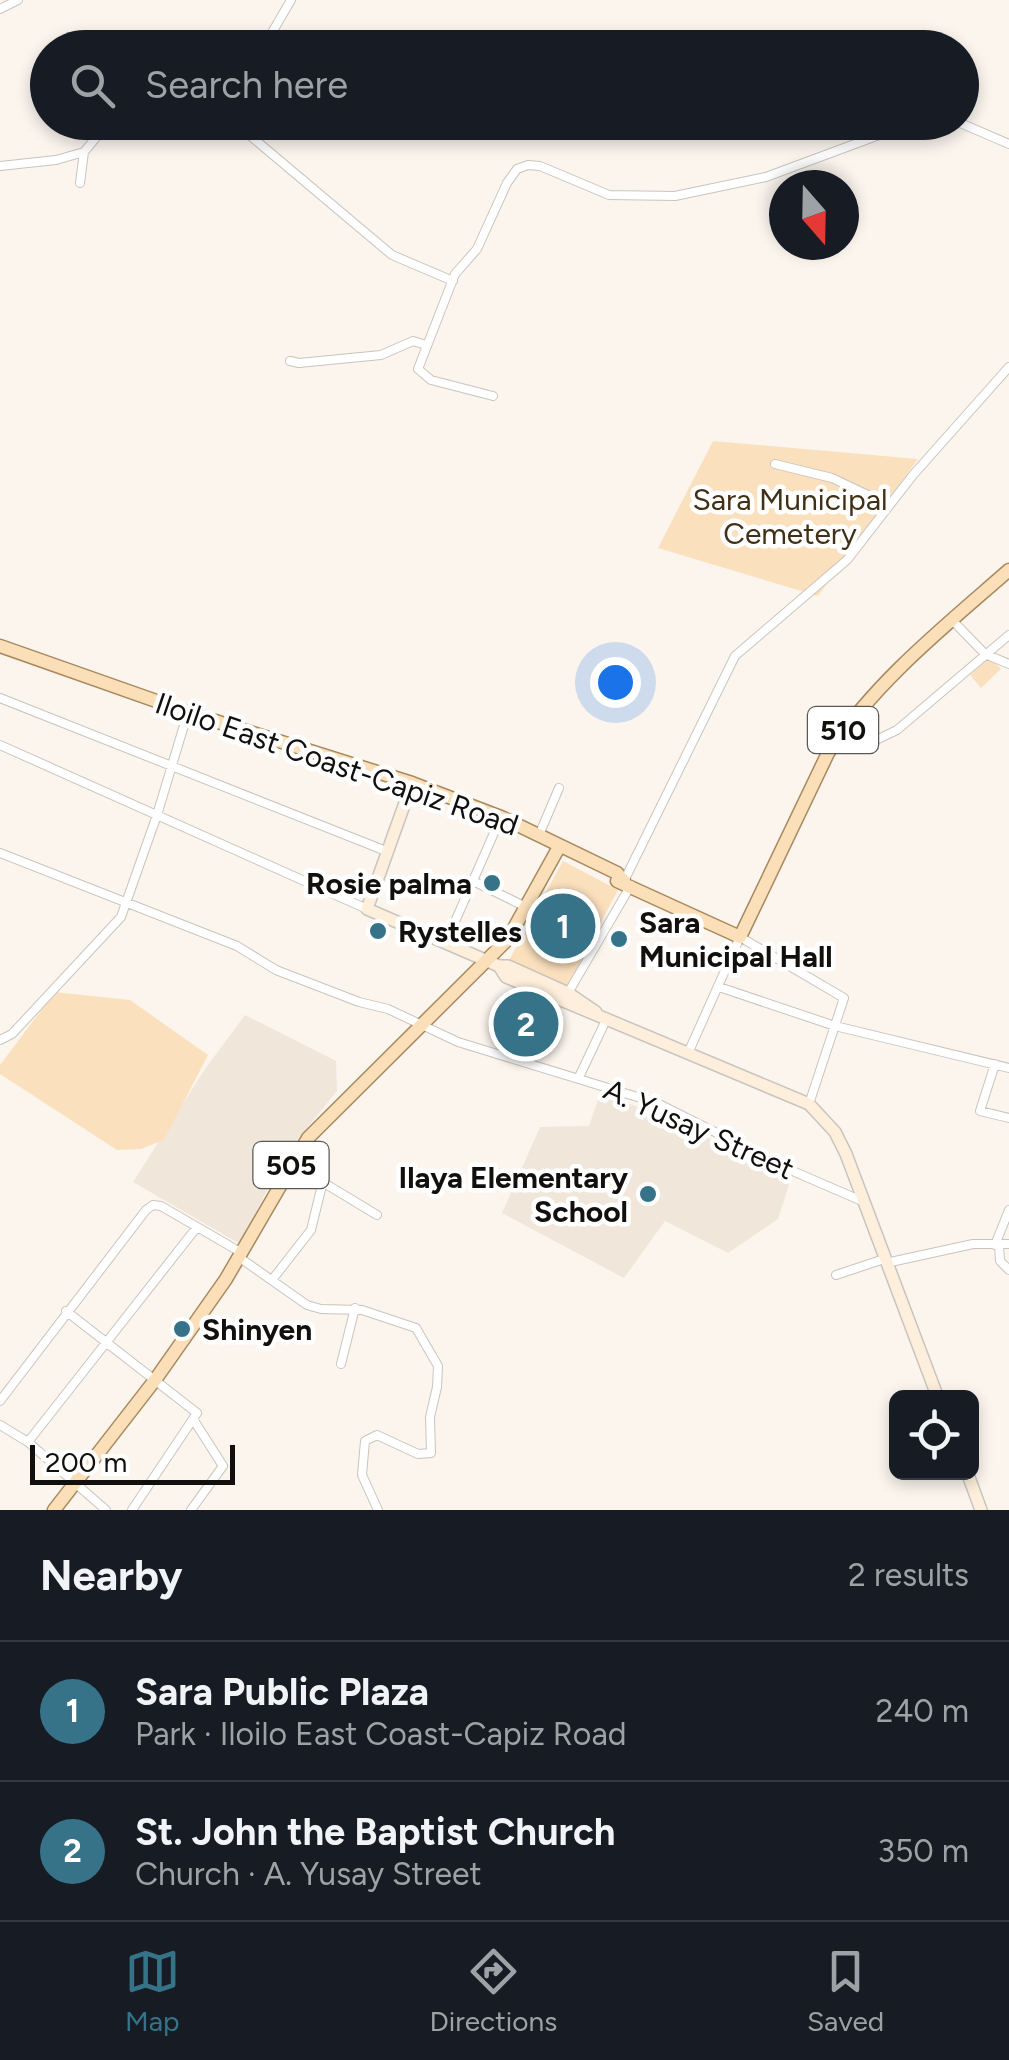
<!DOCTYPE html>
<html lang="en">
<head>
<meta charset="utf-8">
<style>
  :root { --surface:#171b24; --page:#242831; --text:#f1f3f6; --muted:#9ea1a6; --line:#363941; --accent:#367389 }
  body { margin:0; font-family:Figtree,sans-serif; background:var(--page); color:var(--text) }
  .controls { position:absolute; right:30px; bottom:30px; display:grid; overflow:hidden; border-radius:15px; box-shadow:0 5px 15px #0003 }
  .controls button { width:90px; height:90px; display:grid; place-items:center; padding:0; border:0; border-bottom:2px solid var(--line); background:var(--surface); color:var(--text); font:50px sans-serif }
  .compass { position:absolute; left:769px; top:170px; width:90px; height:90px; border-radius:50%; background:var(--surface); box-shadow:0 5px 15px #0003; rotate:160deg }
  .scale { position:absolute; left:30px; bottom:25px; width:205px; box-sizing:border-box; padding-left:10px; border:5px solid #12100e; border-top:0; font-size:28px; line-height:35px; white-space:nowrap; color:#12100e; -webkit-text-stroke:8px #fff; paint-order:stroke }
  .you { position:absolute; left:615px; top:682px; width:35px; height:35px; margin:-25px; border:8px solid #fff; border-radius:50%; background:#1a73e8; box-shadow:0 0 0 15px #1a73e833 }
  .badge { display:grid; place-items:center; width:65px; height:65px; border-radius:50%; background:var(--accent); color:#fff; font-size:32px; font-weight:700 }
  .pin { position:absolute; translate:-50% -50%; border:5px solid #fff; box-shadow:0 2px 10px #0006 }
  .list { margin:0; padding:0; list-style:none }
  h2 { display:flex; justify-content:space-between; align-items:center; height:130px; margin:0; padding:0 40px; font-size:42px }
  h2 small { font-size:32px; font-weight:400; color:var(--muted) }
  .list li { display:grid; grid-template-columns:65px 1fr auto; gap:30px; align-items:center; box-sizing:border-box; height:140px; padding:0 40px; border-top:2px solid var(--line) }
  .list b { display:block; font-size:38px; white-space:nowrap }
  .list p { margin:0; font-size:32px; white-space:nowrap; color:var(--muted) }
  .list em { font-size:32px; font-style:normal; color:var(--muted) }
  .icon { flex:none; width:55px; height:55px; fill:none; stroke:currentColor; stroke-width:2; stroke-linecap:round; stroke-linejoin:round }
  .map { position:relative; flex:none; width:1009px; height:1510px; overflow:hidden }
  .search { position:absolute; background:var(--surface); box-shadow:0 5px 15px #0003; left:30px; right:30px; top:30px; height:110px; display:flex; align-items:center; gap:25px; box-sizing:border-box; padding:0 35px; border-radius:55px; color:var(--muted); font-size:38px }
  .sheet { height:410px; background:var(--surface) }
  nav { display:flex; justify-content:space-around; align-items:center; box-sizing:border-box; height:140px; border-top:2px solid var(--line); background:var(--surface); font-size:28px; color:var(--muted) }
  nav a { display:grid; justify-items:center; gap:5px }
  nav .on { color:var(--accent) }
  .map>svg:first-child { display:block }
  .built { fill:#f0e7da }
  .green { fill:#fbe0be }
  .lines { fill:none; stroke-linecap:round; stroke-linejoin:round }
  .street-casing { stroke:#cac4be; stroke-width:10 }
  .secondary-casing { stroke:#cac4be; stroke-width:14 }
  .primary-casing { stroke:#a8895f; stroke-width:15 }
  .street { stroke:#fff; stroke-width:8 }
  .secondary { stroke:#fdefdc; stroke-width:11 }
  .primary { stroke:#fbdfb9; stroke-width:12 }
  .poi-dot { fill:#367389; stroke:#fff; stroke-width:4 }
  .labels { text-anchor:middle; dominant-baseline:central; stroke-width:9; stroke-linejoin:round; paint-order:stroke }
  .shield { fill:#fff; stroke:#595856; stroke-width:2.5 }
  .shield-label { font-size:28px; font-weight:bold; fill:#12100e }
  .park-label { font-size:30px; fill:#423016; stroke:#fff }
  .street-label { font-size:30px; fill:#12100e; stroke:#fff }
  .poi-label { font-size:30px; font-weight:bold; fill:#12100e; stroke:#fff; text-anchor:start }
</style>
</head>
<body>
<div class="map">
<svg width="1009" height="1510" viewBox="0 0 1009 1510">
  <rect width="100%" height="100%" fill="#fbf5ee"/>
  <path class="built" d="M245 1015 336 1061 337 1091 285 1155 240 1244 133 1182 205 1069Z
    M601 1091 792 1175 778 1219 728 1253 665 1221 624 1278 502 1213 540 1127 589 1126Z"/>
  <path class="green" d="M713 441 918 459 818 596 658 548Z
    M990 657 1001 669 981 688 970 675Z
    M563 861 618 890 565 990 508 962Z
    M55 992 130 1000 208 1055 164 1140 141 1149 117 1150 0 1074V1065Z"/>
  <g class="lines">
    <defs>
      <path id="street" d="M0 9 18 0
        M263 48 291 0
        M221 122 247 133 392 255 453 281
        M958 122 1009 144
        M0 166 56 160 84 152 109 122
        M80 183 84 152
        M290 361 299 363 381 355 413 341 426 345
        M493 396 431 380 418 369 455 274 477 249 507 183 517 169 528 165 540 166 609 195 675 196 766 177 914 122
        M775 464 832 478 889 505
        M952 620 985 654 1009 664
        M0 698 386 851
        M844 731 872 742 897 730 1009 635
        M0 745 367 909
        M539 835 559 788
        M0 853 237 946 276 970 359 1002 388 1009 458 1042 657 1103 795 1172 862 1201
        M473 881 526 907
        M624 881 735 656 847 560 913 475 1009 367
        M446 942 501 817
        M719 987 835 1026 1009 1068
        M568 993 631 885
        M0 1040 12 1034 121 917 157 815 188 712
        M689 1051 740 937 844 998 809 1104
        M995 1064 980 1111 1009 1118
        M579 1077 607 1018
        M291 1163 377 1215
        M995 1245 1009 1210
        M999 1245 1000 1261 1009 1270
        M240 1258 307 1305 321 1309 362 1310 416 1328 438 1366 437 1387 430 1417 431 1453 418 1454 377 1435 365 1441 362 1475 378 1510
        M886 1263 973 1244H1009
        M836 1275 884 1259
        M272 1280 311 1230 323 1181
        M66 1311 197 1413 132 1510
        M341 1364 355 1308
        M0 1401 146 1210 153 1205 161 1206 242 1253
        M0 1425 28 1442 106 1510
        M28 1442 197 1227
        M191 1510 223 1466 193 1419"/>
      <path id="secondary" d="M412 783 367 909 499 966H508L568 993 596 1012
        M499 966 506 977 809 1104 835 1132 846 1154 938 1398
        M967 1472 981 1510"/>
      <path id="primary" d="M0 646 196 715 412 783 501 817 617 873 624 881
        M617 881 740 937 828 753C877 680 944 627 1009 570
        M54 1510 155 1380 226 1279 308 1138 508 939 559 847"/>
    </defs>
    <use href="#street" class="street-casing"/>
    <use href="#secondary" class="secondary-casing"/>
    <use href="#primary" class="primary-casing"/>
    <use href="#street" class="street"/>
    <use href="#secondary" class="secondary"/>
    <use href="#primary" class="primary"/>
  </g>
  <g class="poi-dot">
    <circle cx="492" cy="883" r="10"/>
    <circle cx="378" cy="931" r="10"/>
    <circle cx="619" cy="939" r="10"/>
    <circle cx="648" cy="1194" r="10"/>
    <circle cx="182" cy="1329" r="10"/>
  </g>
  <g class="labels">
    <g class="shield">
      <rect x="808" y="707" width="70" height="46" rx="8"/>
      <rect x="253.5" y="1142" width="75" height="46" rx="8"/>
    </g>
    <g class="shield-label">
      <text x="843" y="730">510</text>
      <text x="291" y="1165">505</text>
    </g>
    <g class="park-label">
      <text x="790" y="499">Sara Municipal<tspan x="790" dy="34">Cemetery</tspan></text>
    </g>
    <g class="street-label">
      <text transform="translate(337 764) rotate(19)">Iloilo East Coast-Capiz Road</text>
      <text transform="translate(699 1129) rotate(24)">A. Yusay Street</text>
    </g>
    <g class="poi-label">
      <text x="472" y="883" text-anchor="end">Rosie palma</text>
      <text x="639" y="922">Sara<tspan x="639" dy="34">Municipal Hall</tspan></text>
      <text x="398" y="931">Rystelles</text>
      <text x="628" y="1177" text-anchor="end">Ilaya Elementary<tspan x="628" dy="34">School</tspan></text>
      <text x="202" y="1329">Shinyen</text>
    </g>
  </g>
</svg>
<div class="controls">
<button><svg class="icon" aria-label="locate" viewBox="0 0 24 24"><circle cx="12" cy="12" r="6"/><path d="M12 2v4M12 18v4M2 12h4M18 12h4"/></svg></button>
</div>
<svg class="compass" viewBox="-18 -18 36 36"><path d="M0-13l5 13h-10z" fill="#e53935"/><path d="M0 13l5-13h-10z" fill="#9ea1a6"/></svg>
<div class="scale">200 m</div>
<div class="you"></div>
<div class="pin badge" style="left:563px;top:926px">1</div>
<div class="pin badge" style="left:526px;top:1024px">2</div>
<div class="search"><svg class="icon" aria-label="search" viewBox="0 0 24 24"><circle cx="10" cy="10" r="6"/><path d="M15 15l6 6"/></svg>Search here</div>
</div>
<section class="sheet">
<h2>Nearby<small>2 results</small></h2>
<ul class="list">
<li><span class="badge">1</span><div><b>Sara Public Plaza</b><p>Park · Iloilo East Coast-Capiz Road</p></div><em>240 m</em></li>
<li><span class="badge">2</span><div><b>St. John the Baptist Church</b><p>Church · A. Yusay Street</p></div><em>350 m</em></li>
</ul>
</section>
<nav>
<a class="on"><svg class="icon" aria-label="map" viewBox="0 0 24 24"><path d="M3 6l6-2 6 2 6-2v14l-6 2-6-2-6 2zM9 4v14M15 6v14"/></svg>Map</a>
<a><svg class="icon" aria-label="directions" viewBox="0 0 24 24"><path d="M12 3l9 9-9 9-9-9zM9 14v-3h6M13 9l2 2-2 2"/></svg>Directions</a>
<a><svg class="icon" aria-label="saved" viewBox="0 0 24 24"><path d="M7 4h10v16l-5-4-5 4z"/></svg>Saved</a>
</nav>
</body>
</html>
